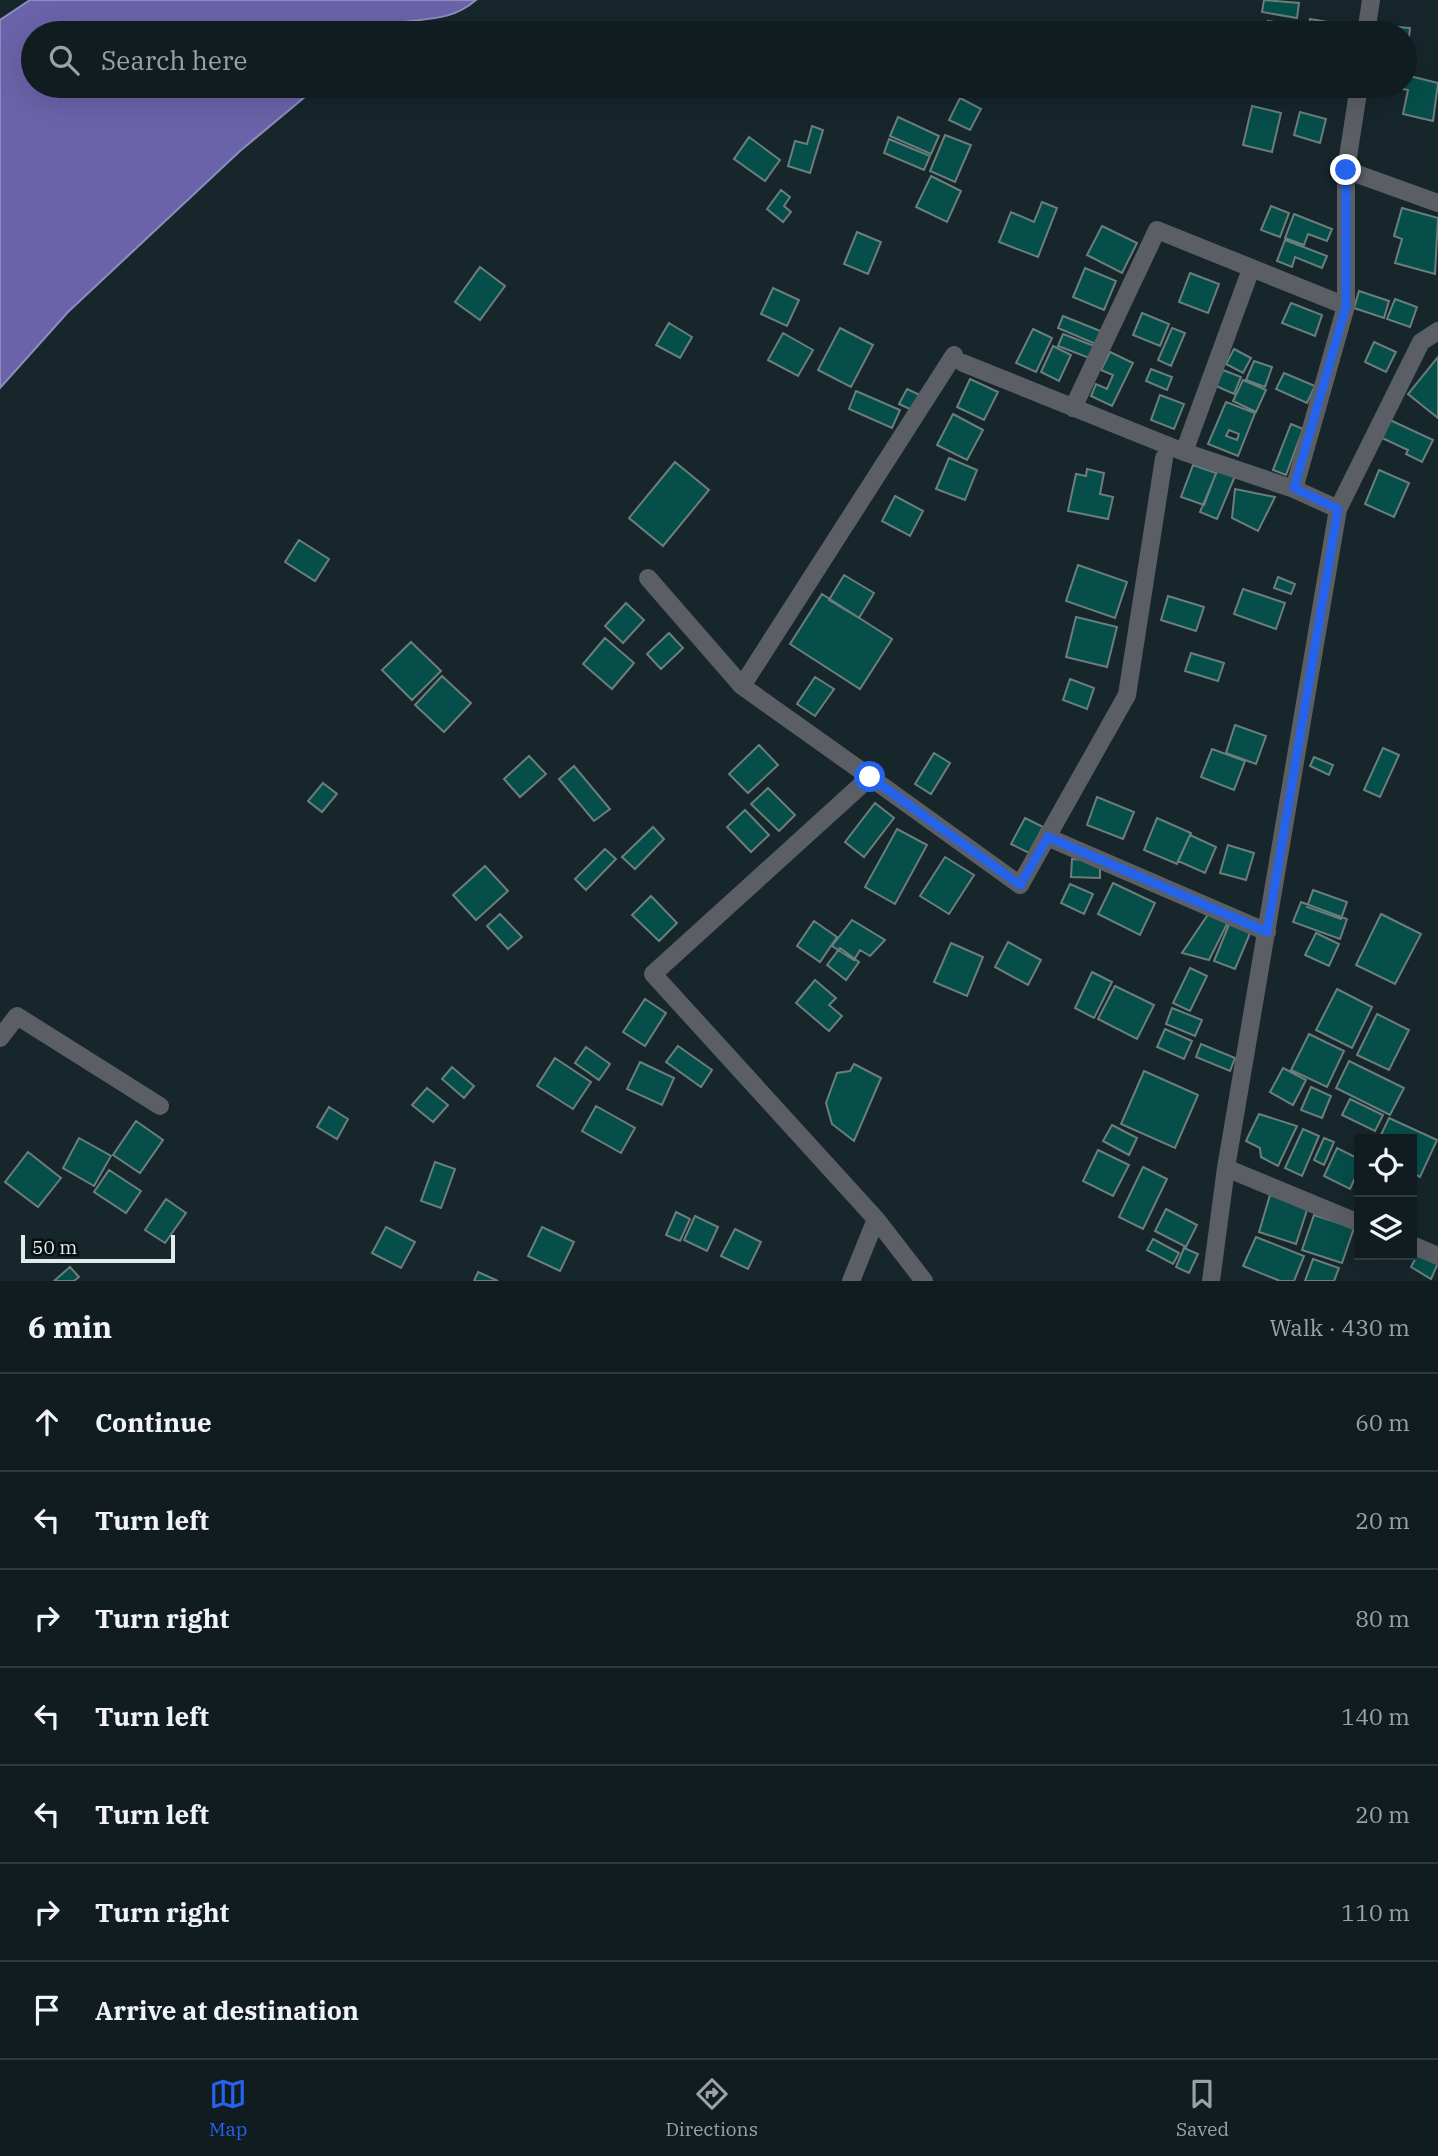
<!DOCTYPE html>
<html lang="en">
<head>
<meta charset="utf-8">
<style>
  :root { --surface:#101c20; --page:#1e292d; --text:#f1f3f6; --muted:#9ca1a5; --line:#303a3e; --accent:#2563eb }
  body { margin:0; font-family:"IBM Plex Serif",serif; background:var(--page); color:var(--text) }
  .controls { position:absolute; right:21px; bottom:21px; display:grid; overflow:hidden; border-radius:0px; box-shadow:0 7px 28px #0002 }
  .controls button { width:63px; height:63px; display:grid; place-items:center; padding:0; border:0; border-bottom:2px solid var(--line); background:var(--surface); color:var(--text); font:35px sans-serif }
  .scale { position:absolute; left:21px; bottom:18px; width:154px; box-sizing:border-box; padding-left:7px; border:4px solid #e1ebee; border-top:0; font-size:19px; line-height:24px; white-space:nowrap; color:#e1ebee; -webkit-text-stroke:5px #070e10; paint-order:stroke }
  .stop { position:absolute; width:21px; height:21px; margin:-16px; border:5px solid #2563eb; border-radius:50%; background:#fff }
  .stop.end { background:#2563eb; border-color:#fff; box-shadow:0 2px 7px #0008 }
  .list { margin:0; padding:0; list-style:none }
  h2 { display:flex; justify-content:space-between; align-items:center; height:91px; margin:0; padding:0 28px; font-size:30px }
  h2 small { font-size:23px; font-weight:400; color:var(--muted) }
  .list li { display:grid; grid-template-columns:46px 1fr auto; gap:21px; align-items:center; box-sizing:border-box; height:98px; padding:0 28px; border-top:2px solid var(--line) }
  .list b { display:block; font-size:26px; white-space:nowrap }
  .list em { font-size:23px; font-style:normal; color:var(--muted) }
  .icon { flex:none; width:38px; height:38px; fill:none; stroke:currentColor; stroke-width:2; stroke-linecap:round; stroke-linejoin:round }
  .map { position:relative; flex:none; width:1438px; height:1281px; overflow:hidden }
  .search { position:absolute; background:var(--surface); box-shadow:0 7px 28px #0002; left:21px; right:21px; top:21px; height:77px; display:flex; align-items:center; gap:18px; box-sizing:border-box; padding:0 24px; border-radius:38px; color:var(--muted); font-size:26px }
  .sheet { height:777px; background:var(--surface) }
  nav { display:flex; justify-content:space-around; align-items:center; box-sizing:border-box; height:98px; border-top:2px solid var(--line); background:var(--surface); font-size:19px; color:var(--muted) }
  nav a { display:grid; justify-items:center; gap:4px }
  nav .on { color:var(--accent) }
  .map>svg:first-child { display:block }
  .water { fill:#6a63a9; stroke:#8e8cbe; stroke-width:2 }
  .building { fill:#054e4a; stroke:#6b7e7c; stroke-width:2; fill-rule:evenodd }
  .lines { fill:none; stroke-linecap:round; stroke-linejoin:round }
  .minor { stroke:#5b5f65; stroke-width:18 }
  .route { stroke:#2563eb; stroke-width:9 }
</style>
</head>
<body>
<div class="map">
<svg width="1438" height="1281" viewBox="0 0 1438 1281">
  <rect width="100%" height="100%" fill="#16262b"/>
  <path class="water" d="M30 0H476C441 30 407 11 375 33H33V86H318L240 151 68 312 0 388V20Z"/>
  <path class="building" d="M1264 0 1299 3 1297 18 1262 12Z
    M1310 19 1340 24 1338 33H1308Z
    M1268 21 1300 26 1299 33H1266Z
    M1381 26 1410 28 1407 56H1405V33H1381Z
    M1406 75 1438 83 1433 121 1403 114 1408 90 1403 89Z
    M960 98 981 109 970 130 949 120Z
    M1252 106 1281 113 1272 152 1243 145Z
    M1300 112 1326 119 1320 143 1294 135Z
    M898 117 939 136 931 154 890 136Z
    M812 126 823 130 810 173 788 166 795 141 807 144Z
    M945 135 971 145 955 182 930 171Z
    M749 137 780 160 765 181 734 159Z
    M889 139 930 156 924 170 884 153Z
    M931 176 961 191 947 222 916 207Z
    M781 190 790 197 784 206 791 212 783 222 767 209Z
    M1042 202 1057 208 1038 257 999 242 1011 212 1034 222Z
    M1271 206 1289 213 1280 237 1261 230Z
    M1402 208 1438 218 1435 274 1395 263 1402 239 1394 236Z
    M1294 214 1332 229 1327 241 1308 234 1304 245 1285 238Z
    M1102 226 1137 243 1122 273 1087 255Z
    M857 232 881 242 868 274 844 264Z
    M1285 240 1327 256 1322 268 1295 257 1292 267 1277 261Z
    M480 267 505 286 480 320 455 302Z
    M1085 268 1116 281 1104 310 1073 297Z
    M1190 273 1219 284 1208 313 1179 302Z
    M773 288 799 300 787 326 761 314Z
    M1359 291 1389 301 1384 318 1354 308Z
    M1395 299 1417 307 1410 327 1387 319Z
    M1291 303 1322 315 1315 336 1282 323Z
    M1142 313 1169 324 1160 346 1133 335Z
    M1063 316 1103 332 1098 345 1058 328Z
    M669 323 692 337 680 358 656 345Z
    M840 328 873 345 851 387 818 370Z
    M1172 328 1185 333 1171 366 1158 360Z
    M1033 329 1052 338 1036 372 1016 363Z
    M783 333 813 350 798 376 768 360Z
    M1063 334 1097 347 1092 359 1058 346Z
    M1374 342 1396 352 1386 372 1365 362Z
    M1053 346 1071 355 1059 381 1041 372Z
    M1234 349 1251 358 1243 373 1226 364Z
    M1110 352 1133 363 1112 406 1091 396 1096 384 1107 389 1113 375 1101 370Z
    M1438 357V418L1408 394Z
    M1254 361 1272 367 1265 387 1246 380Z
    M1151 369 1172 377 1167 390 1146 381Z
    M1223 370 1241 377 1234 394 1216 386Z
    M1284 373 1315 386 1307 403 1276 389Z
    M970 379 998 392 984 420 957 407Z
    M1243 380 1266 390 1256 412 1233 401Z
    M907 389 922 396 914 411 899 404Z
    M856 391 900 410 892 428 849 409Z
    M1160 395 1184 404 1174 429 1151 420Z
    M1226 402 1255 413 1238 456 1208 444ZM1229 430 1239 434 1237 440 1226 436Z
    M953 414 983 430 967 460 937 445Z
    M1390 420 1433 440 1422 462 1406 454 1408 450 1382 438Z
    M1291 424 1303 429 1286 475 1273 470Z
    M949 458 977 470 965 500 936 489Z
    M675 462 709 490 663 546 629 518Z
    M1193 465 1216 473 1204 505 1181 497Z
    M1087 469 1104 473 1100 494 1113 497 1108 519 1068 511 1076 474 1086 476Z
    M1218 469 1235 476 1217 519 1200 512Z
    M1379 470 1409 483 1394 517 1365 504Z
    M1235 489 1275 497 1258 531 1232 518Z
    M895 496 923 511 910 536 882 521Z
    M299 540 329 559 315 581 285 562Z
    M1078 565 1127 582 1115 618 1066 601Z
    M844 575 874 593 859 618 829 600Z
    M1278 577 1295 584 1291 594 1274 588Z
    M1243 589 1285 603 1276 629 1234 614Z
    M822 594 892 639 860 689 790 644Z
    M1168 596 1204 607 1196 631 1161 620Z
    M626 603 644 620 623 643 605 626Z
    M1076 617 1117 627 1107 667 1066 657Z
    M669 633 683 648 661 669 647 654Z
    M605 638 634 663 612 689 583 664Z
    M411 642 441 671 412 700 382 670Z
    M1191 653 1224 663 1218 681 1185 671Z
    M442 676 471 703 444 732 415 705Z
    M815 677 834 689 815 716 797 704Z
    M1070 679 1094 688 1087 709 1063 700Z
    M1235 725 1266 736 1256 764 1226 753Z
    M759 745 778 765 748 793 729 774Z
    M1383 748 1399 755 1380 797 1364 790Z
    M1212 749 1245 761 1234 790 1201 777Z
    M934 753 950 763 931 794 915 784Z
    M529 756 546 774 520 797 504 779Z
    M1314 757 1333 765 1329 775 1310 766Z
    M574 766 610 809 594 821 559 779Z
    M323 783 337 794 322 812 308 801Z
    M768 788 795 815 779 831 751 804Z
    M1097 797 1134 812 1123 839 1087 825Z
    M875 803 894 818 864 857 845 842Z
    M745 810 769 835 751 852 727 827Z
    M1025 818 1043 827 1029 853 1011 844Z
    M1157 818 1191 833 1177 864 1144 850Z
    M653 827 664 839 635 869 622 857Z
    M897 829 927 845 895 904 865 887Z
    M1190 835 1216 847 1205 873 1178 861Z
    M1228 845 1254 853 1246 880 1220 873Z
    M605 849 616 859 586 890 575 879Z
    M945 857 974 875 949 914 920 896Z
    M1072 859 1100 861V878L1071 877Z
    M485 866 508 891 476 920 453 895Z
    M1113 883 1155 903 1140 935 1098 914Z
    M1070 884 1093 894 1084 914 1061 903Z
    M1313 890 1347 902 1341 919 1307 907Z
    M651 896 677 923 659 941 632 915Z
    M1301 902 1347 919 1340 939 1293 922Z
    M1209 913 1228 922 1209 960 1182 953Z
    M500 914 522 937 508 949 487 926Z
    M1381 914 1421 934 1395 984 1356 965Z
    M852 920 885 940 870 956 860 950 854 960 832 946Z
    M814 921 837 937 820 962 797 946Z
    M1230 922 1251 931 1235 969 1214 961Z
    M1316 933 1339 944 1329 966 1305 955Z
    M1008 942 1041 960 1028 985 995 967Z
    M951 943 983 957 967 996 934 982Z
    M840 948 859 962 846 980 827 965Z
    M1190 968 1207 976 1190 1011 1173 1003Z
    M1092 972 1112 982 1094 1018 1075 1008Z
    M815 980 836 998 829 1005 842 1016 829 1031 796 1003Z
    M1115 986 1154 1005 1137 1039 1098 1019Z
    M1337 989 1372 1007 1352 1048 1316 1030Z
    M645 999 666 1013 645 1046 623 1032Z
    M1172 1008 1202 1020 1195 1036 1166 1024Z
    M1377 1014 1409 1030 1389 1070 1357 1055Z
    M1165 1029 1192 1041 1184 1059 1157 1047Z
    M1309 1034 1344 1051 1327 1087 1291 1070Z
    M1201 1044 1235 1058 1230 1071 1196 1057Z
    M678 1046 712 1070 701 1087 666 1062Z
    M586 1047 610 1064 599 1080 575 1063Z
    M555 1058 591 1082 573 1109 537 1086Z
    M1349 1061 1404 1088 1390 1115 1336 1088Z
    M640 1062 674 1078 662 1105 627 1089Z
    M854 1064 881 1078 854 1141 832 1124 826 1103 837 1073 850 1071Z
    M452 1067 474 1086 464 1098 442 1079Z
    M1283 1068 1306 1080 1293 1105 1270 1092Z
    M1144 1071 1198 1095 1175 1148 1121 1124Z
    M1311 1087 1331 1096 1322 1118 1301 1110Z
    M427 1088 448 1105 433 1122 412 1105Z
    M1350 1099 1383 1115 1375 1131 1342 1115Z
    M596 1106 635 1128 621 1153 582 1131Z
    M329 1107 348 1119 337 1139 317 1127Z
    M1259 1114 1297 1126 1278 1166 1261 1157 1260 1148 1246 1141Z
    M1389 1118 1437 1140 1420 1177 1412 1173V1139H1379Z
    M136 1121 163 1140 140 1173 113 1155Z
    M1112 1125 1137 1138 1129 1155 1103 1141Z
    M1303 1129 1319 1136 1302 1176 1285 1168Z
    M79 1138 111 1156 94 1186 63 1168Z
    M1324 1138 1334 1142 1324 1165 1314 1160Z
    M1337 1148 1359 1159V1169L1350 1189 1324 1176Z
    M1098 1150 1129 1165 1113 1196 1083 1181Z
    M28 1152 61 1178 38 1207 5 1182Z
    M435 1162 455 1169 441 1208 421 1201Z
    M1143 1167 1167 1179 1143 1229 1119 1217Z
    M109 1170 141 1191 126 1213 94 1192Z
    M1270 1195 1308 1207 1296 1244 1259 1232Z
    M166 1199 186 1213 165 1243 145 1230Z
    M1166 1209 1197 1225 1186 1247 1155 1231Z
    M676 1212 690 1219 680 1241 666 1235Z
    M1314 1215 1354 1228 1342 1263 1302 1250Z
    M695 1216 718 1227 707 1251 684 1240Z
    M386 1227 415 1242 401 1268 372 1253Z
    M542 1227 574 1242 560 1271 528 1256Z
    M735 1229 761 1242 748 1269 721 1256Z
    M1256 1237 1304 1256 1294 1281H1280L1243 1266Z
    M1153 1239 1179 1253 1173 1264 1147 1250Z
    M1184 1248 1198 1254 1189 1273 1176 1267Z
    M1419 1252 1438 1263 1431 1279 1411 1267Z
    M1313 1259 1339 1268 1334 1281H1305Z
    M70 1267 79 1277 74 1281H54Z
    M478 1272 498 1281H474Z"/>
  <g class="lines">
    <path class="minor" d="M1366 33 1371 0
      M1346 170 1438 203
      M963 363 1184 452 1294 489 1338 509
      M1073 408 1157 230 1346 306
      M1184 452 1251 269
      M1294 489 1346 306V170L1359 86
      M648 578 742 686 870 777 653 974 876 1219 851 1281
      M742 686 954 355
      M870 777 1020 885 1127 695 1164 458
      M1047 837 1267 932
      M0 1038 17 1016 160 1106
      M1226 1168 1359 1223
      M876 1219 924 1281
      M1412 1245 1438 1256
      M1211 1281 1226 1168 1338 509 1421 342 1438 331"/>
  </g>
  <g class="lines">
    <path class="route" d="M870 777 1020 885 1048 837 1267 932 1338 509 1294 488 1346 306V170"/>
  </g>
</svg>
<div class="controls">
<button><svg class="icon" aria-label="locate" viewBox="0 0 24 24"><circle cx="12" cy="12" r="6"/><path d="M12 2v4M12 18v4M2 12h4M18 12h4"/></svg></button>
<button><svg class="icon" aria-label="layers" viewBox="0 0 24 24"><path d="M12 4l9 5-9 5-9-5zM3 14l9 5 9-5"/></svg></button>
</div>
<div class="scale">50 m</div>
<div class="stop" style="left:870px;top:777px"></div>
<div class="stop end" style="left:1346px;top:170px"></div>
<div class="search"><svg class="icon" aria-label="search" viewBox="0 0 24 24"><circle cx="10" cy="10" r="6"/><path d="M15 15l6 6"/></svg>Search here</div>
</div>
<section class="sheet">
<h2>6 min<small>Walk · 430 m</small></h2>
<ul class="list">
<li><svg class="icon" aria-label="ahead" viewBox="0 0 24 24"><path d="M12 20V5M6 11l6-6 6 6"/></svg><div><b>Continue</b></div><em>60 m</em></li>
<li><svg class="icon" aria-label="left" viewBox="0 0 24 24"><path d="M17 20v-9H6M10 6l-5 5 5 5"/></svg><div><b>Turn left</b></div><em>20 m</em></li>
<li><svg class="icon" aria-label="right" viewBox="0 0 24 24"><path d="M7 20v-9h11M14 6l5 5-5 5"/></svg><div><b>Turn right</b></div><em>80 m</em></li>
<li><svg class="icon" aria-label="left" viewBox="0 0 24 24"><path d="M17 20v-9H6M10 6l-5 5 5 5"/></svg><div><b>Turn left</b></div><em>140 m</em></li>
<li><svg class="icon" aria-label="left" viewBox="0 0 24 24"><path d="M17 20v-9H6M10 6l-5 5 5 5"/></svg><div><b>Turn left</b></div><em>20 m</em></li>
<li><svg class="icon" aria-label="right" viewBox="0 0 24 24"><path d="M7 20v-9h11M14 6l5 5-5 5"/></svg><div><b>Turn right</b></div><em>110 m</em></li>
<li><svg class="icon" aria-label="arrive" viewBox="0 0 24 24"><path d="M6 21V4h12l-3 4 3 4H6"/></svg><div><b>Arrive at destination</b></div></li>
</ul>
</section>
<nav>
<a class="on"><svg class="icon" aria-label="map" viewBox="0 0 24 24"><path d="M3 6l6-2 6 2 6-2v14l-6 2-6-2-6 2zM9 4v14M15 6v14"/></svg>Map</a>
<a><svg class="icon" aria-label="directions" viewBox="0 0 24 24"><path d="M12 3l9 9-9 9-9-9zM9 14v-3h6M13 9l2 2-2 2"/></svg>Directions</a>
<a><svg class="icon" aria-label="saved" viewBox="0 0 24 24"><path d="M7 4h10v16l-5-4-5 4z"/></svg>Saved</a>
</nav>
</body>
</html>
